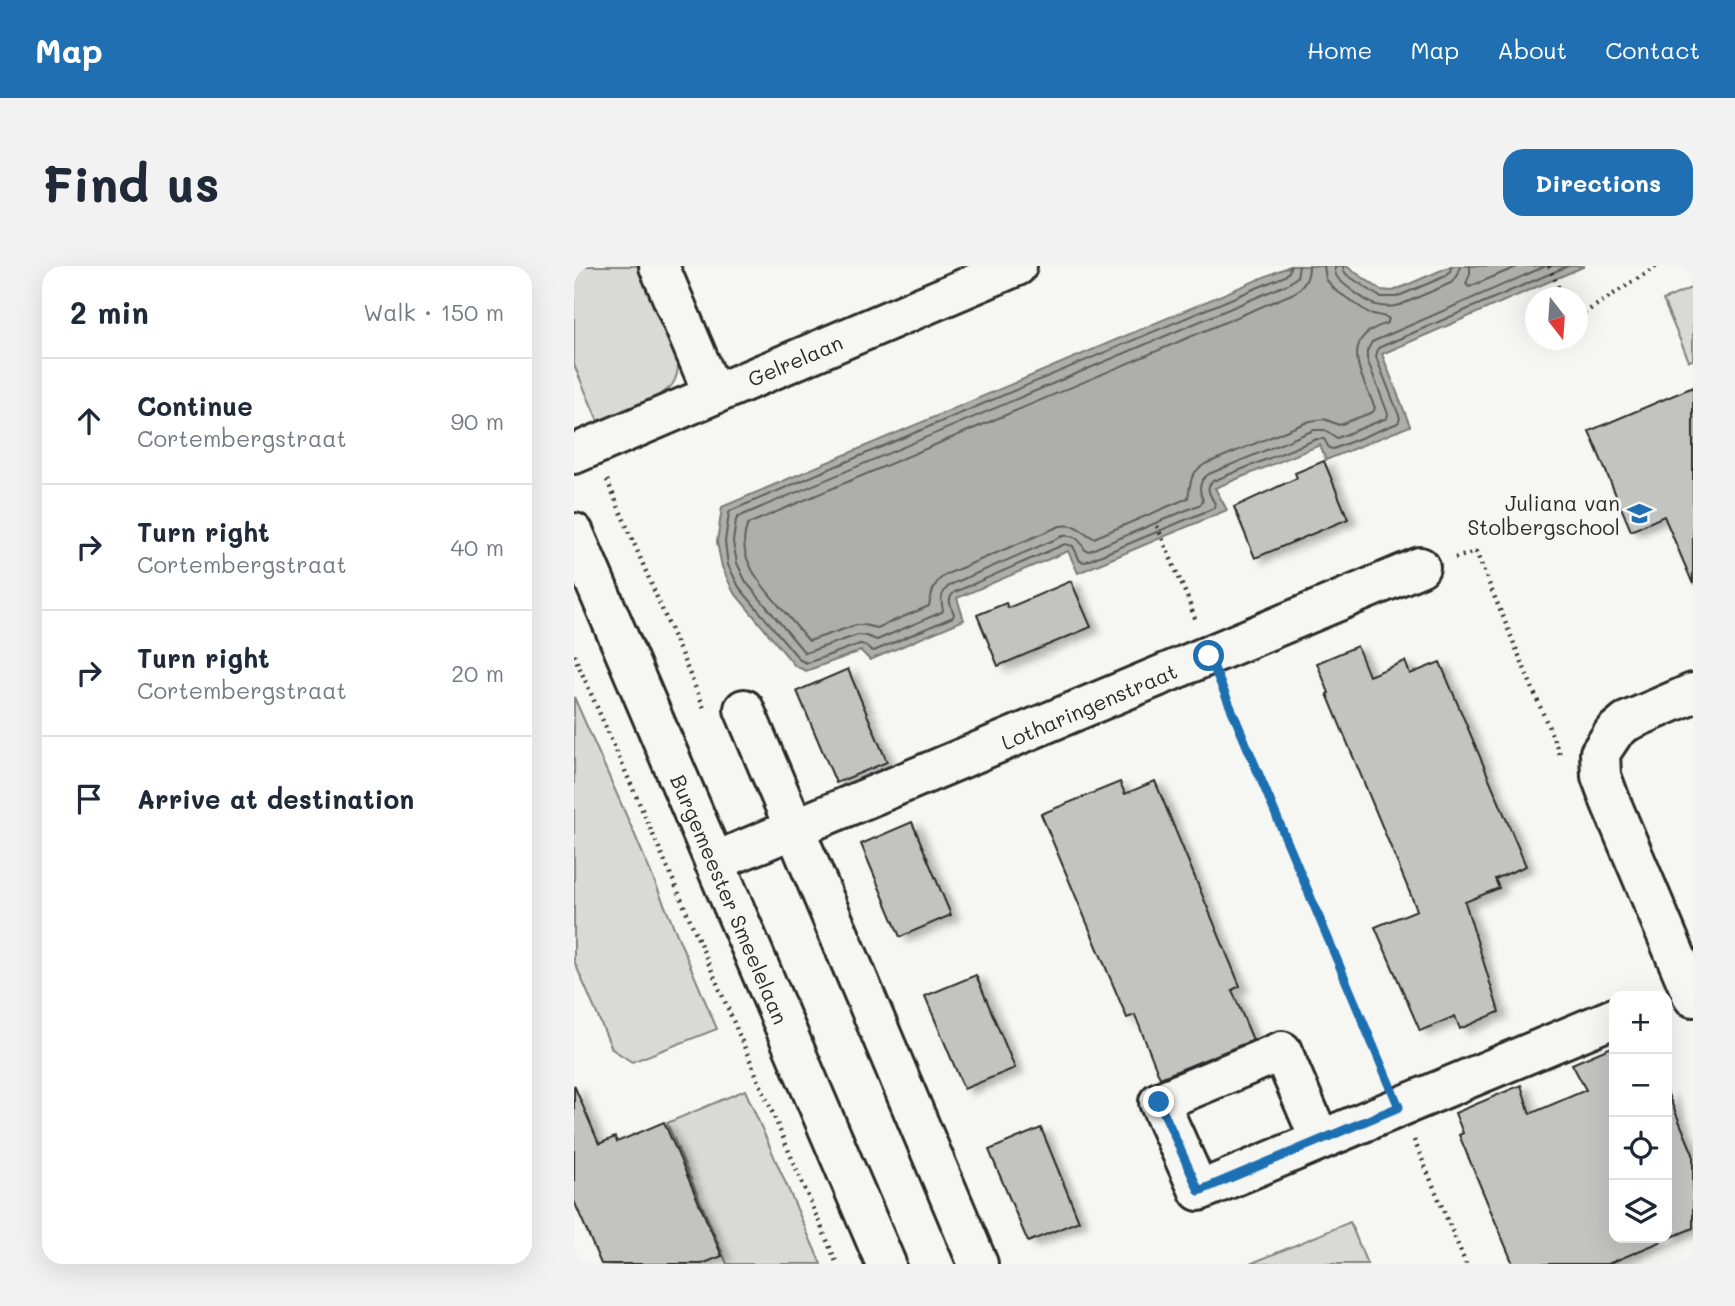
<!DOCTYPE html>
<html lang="en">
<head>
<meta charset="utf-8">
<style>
  :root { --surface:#fff; --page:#f2f2f3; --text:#1f2937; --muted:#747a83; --line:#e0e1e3; --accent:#1f6fb2 }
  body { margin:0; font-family:Mali,sans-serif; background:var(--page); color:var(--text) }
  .controls { position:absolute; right:21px; bottom:21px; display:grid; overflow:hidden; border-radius:14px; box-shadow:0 7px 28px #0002 }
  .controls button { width:63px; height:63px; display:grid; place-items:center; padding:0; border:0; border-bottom:2px solid var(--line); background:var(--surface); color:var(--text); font:35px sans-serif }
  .compass { position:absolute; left:951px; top:21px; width:63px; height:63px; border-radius:50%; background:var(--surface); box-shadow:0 7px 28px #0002; rotate:163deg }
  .stop { position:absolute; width:21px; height:21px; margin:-16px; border:5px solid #1f6fb2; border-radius:50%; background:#fff }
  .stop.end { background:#1f6fb2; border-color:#fff; box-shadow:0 2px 7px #0008 }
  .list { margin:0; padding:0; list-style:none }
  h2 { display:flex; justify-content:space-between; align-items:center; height:91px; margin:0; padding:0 28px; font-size:30px }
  h2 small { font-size:23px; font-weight:400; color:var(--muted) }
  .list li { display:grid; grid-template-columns:46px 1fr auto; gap:21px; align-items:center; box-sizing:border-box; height:126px; padding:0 28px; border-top:2px solid var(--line) }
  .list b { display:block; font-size:26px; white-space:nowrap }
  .list p { margin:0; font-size:23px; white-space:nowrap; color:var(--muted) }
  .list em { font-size:23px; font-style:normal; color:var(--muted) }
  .icon { flex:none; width:38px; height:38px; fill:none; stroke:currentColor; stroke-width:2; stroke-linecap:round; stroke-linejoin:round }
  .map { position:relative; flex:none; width:1119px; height:998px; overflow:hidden; border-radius:21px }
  header { display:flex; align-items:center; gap:42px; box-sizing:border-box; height:98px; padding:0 35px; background:var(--accent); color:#fff }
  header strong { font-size:33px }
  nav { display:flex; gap:38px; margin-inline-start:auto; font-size:24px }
  .intro { display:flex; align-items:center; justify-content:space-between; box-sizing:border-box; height:168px; padding:0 42px }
  h1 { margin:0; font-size:49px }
  .button { padding:18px 32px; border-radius:21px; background:var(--accent); color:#fff; font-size:24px; font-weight:700 }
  main { display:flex; gap:42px; padding:0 42px }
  aside { flex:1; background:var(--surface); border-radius:21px; box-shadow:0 7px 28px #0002 }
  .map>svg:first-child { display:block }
  .green { fill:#d9d9d5; stroke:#828280; stroke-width:2 }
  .water { fill:#aeaeab; stroke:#7a7a78; stroke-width:2 }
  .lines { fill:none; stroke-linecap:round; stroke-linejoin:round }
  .shore { stroke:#5f5f5e; stroke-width:2 }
  .building { fill:#c3c3c0; stroke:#2b2b2b; stroke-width:2; filter:url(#shadow) }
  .minor-casing { stroke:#2b2b2b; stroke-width:44 }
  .path { stroke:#2b2b2b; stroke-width:4.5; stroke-dasharray:2 5; stroke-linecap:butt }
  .minor { stroke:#f6f6f2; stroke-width:38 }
  .route { stroke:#1f6fb2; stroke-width:9 }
  .labels { text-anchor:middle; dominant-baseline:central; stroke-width:6; stroke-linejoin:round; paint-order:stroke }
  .street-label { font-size:21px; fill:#2b2b2b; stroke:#f6f6f2 }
  .poi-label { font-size:21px; fill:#2b2b2b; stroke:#f6f6f2; text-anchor:end }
</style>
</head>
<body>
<header>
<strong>Map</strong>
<nav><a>Home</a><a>Map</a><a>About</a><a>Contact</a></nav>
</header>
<div class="intro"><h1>Find us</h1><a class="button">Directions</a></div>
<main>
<aside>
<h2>2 min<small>Walk · 150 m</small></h2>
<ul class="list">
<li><svg class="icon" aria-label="ahead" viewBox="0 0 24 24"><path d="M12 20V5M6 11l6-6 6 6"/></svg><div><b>Continue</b><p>Cortembergstraat</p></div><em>90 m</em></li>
<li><svg class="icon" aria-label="right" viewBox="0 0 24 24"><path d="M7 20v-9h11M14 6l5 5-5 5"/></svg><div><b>Turn right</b><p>Cortembergstraat</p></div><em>40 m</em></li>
<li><svg class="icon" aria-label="right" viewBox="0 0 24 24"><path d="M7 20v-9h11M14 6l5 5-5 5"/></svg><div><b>Turn right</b><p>Cortembergstraat</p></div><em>20 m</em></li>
<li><svg class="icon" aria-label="arrive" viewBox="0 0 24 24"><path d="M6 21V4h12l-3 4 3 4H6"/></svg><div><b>Arrive at destination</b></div></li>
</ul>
</aside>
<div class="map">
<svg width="1119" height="998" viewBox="0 0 1119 998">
  <defs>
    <filter id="shadow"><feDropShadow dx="8" dy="4.5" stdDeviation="3.5" flood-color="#0004"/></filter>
  </defs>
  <rect width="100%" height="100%" fill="#f6f6f2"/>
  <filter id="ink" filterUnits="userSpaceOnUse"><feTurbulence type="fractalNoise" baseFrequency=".0143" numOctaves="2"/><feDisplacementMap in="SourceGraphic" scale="14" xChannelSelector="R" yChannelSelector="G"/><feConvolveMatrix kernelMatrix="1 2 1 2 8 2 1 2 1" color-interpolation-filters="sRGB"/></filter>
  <g filter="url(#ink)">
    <path class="green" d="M0 0H66L103 87C105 98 105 109 98 119 88 132 41 148 24 155L0 99Z
      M1119 21V94L1115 95 1089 34Z
      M0 431 60 567 143 763 58 796 38 783 0 695Z
      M171 824 247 998H153L93 857Z
      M776 956 793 998H676Z"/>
    <path class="water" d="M716 0H772L807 24 819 25 877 0H1011L808 88 836 160 752 194 746 179 641 222 653 244 504 307 494 285 383 332 390 354 296 394 287 385 232 405 221 400 159 325 148 301 143 276 148 241Z"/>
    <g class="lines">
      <path class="shore" d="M716 0 715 6 711 10 156 245 155 247 151 276 154 299 165 321 226 394 233 397 286 378C293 378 295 385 300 385L379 351 380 348C377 340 372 332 381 326L491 278 499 280 506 295 511 296 640 242 641 238C637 230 630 222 639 215L743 173H750L755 182 759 183 824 157 826 152 802 91 804 82 994 0
        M725 0 723 11 714 18 164 251 162 254 159 276 163 297 172 316 231 387 284 369 292 370 303 374 368 346 369 344C366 333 367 324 378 318L489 270C501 268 506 274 511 284L515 285 627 238 629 234C624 224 625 214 635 208L740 164H751L763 172 813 152 814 148 793 93V85L798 76 972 0
        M735 0C735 12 730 21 720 27L174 258C160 290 187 318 206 341 216 352 225 364 235 375L282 359H290L303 362 355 340C358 326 359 316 373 308L486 260C505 257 506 266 520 272L614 232C617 216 615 208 631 198L736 155 750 153 765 159 799 146 801 142C793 121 770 85 793 67 798 62 806 60 813 57L815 53 812 51 795 47 761 24 752 13 750 0
        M761 0C761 5 760 7 763 11 768 18 794 37 802 39 809 41 819 41 826 39L877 17 884 9 886 0
        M769 0 770 5 773 9 806 31H822L872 10 876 5 877 0
        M896 0V8L892 18 895 21 945 0"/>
    </g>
    <path class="building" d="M1119 121V318L1090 250 1057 265 1015 165Z
      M750 195 774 253 681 292 660 241 723 212 721 207Z
      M497 315 517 361 424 400 403 349 432 337 434 342Z
      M783 380 795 410 831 395 836 408 866 396 952 600 921 613 925 622 891 636 925 746 886 763 881 750 846 765 801 661 843 644 753 428 755 427 743 397Z
      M274 403 313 496 262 517 223 425Z
      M581 515 666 720 658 724 679 774 586 812 561 749 553 752 467 548 546 516 551 528Z
      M338 556 377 649 326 671 287 578Z
      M402 709 441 802 390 823 351 730Z
      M1040 780V972H1093V826L1119 888V962L1034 998H939L885 869 889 867 881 847 947 819 956 848 1012 824 998 798Z
      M0 819 25 878 41 871 43 876 90 856 148 990 128 998H27L0 935Z
      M467 862 505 955 454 976 415 884Z"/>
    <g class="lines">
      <defs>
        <path id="minor" d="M85 0 139 128
          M0 188 443 0
          M0 267 312 998
          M1119 427 1052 456 1040 466 1026 487 1027 510 1037 537 1119 731
          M170 443 404 998
          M140 596 846 301
          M746 874 708 785 585 836 625 925C763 867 902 809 1040 752"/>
      </defs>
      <use href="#minor" class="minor-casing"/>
      <path class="path" d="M975 0 989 32
        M1004 51 1083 0
        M33 214 131 444
        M583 260 614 333 622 356
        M881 292 902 286 987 491
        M0 389 99 614 263 998
        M650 422 811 808
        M840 874 892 998"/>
      <use href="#minor" class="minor"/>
    </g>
  </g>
  <g class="lines" filter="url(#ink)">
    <path class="route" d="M585 836 625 925 825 841 635 390"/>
  </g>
  <defs>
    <symbol id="school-bare" viewBox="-9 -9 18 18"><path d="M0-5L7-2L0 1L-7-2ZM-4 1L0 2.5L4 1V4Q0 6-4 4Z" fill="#1f6fb2" stroke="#f6f6f2" stroke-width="2.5" paint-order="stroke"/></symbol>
  </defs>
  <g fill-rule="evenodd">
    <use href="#school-bare" x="1048" y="230" width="35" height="35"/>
  </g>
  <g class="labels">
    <g class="street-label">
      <text transform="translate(221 94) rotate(-23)">Gelrelaan</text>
      <text transform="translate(515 440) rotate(-23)">Lotharingenstraat</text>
      <text transform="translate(156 633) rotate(67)">Burgemeester Smeelelaan</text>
    </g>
    <g class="poi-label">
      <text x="1046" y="236">Juliana van<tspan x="1046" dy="24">Stolbergschool</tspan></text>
    </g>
  </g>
</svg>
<div class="controls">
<button>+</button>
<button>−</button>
<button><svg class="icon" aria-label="locate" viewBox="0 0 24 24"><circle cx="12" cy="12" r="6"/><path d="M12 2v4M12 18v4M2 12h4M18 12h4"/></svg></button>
<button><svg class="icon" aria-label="layers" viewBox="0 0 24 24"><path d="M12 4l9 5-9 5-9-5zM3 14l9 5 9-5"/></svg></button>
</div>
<svg class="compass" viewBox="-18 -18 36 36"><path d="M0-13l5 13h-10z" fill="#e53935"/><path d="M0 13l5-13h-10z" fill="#747a83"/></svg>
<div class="stop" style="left:635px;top:390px"></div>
<div class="stop end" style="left:585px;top:836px"></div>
</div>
</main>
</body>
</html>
